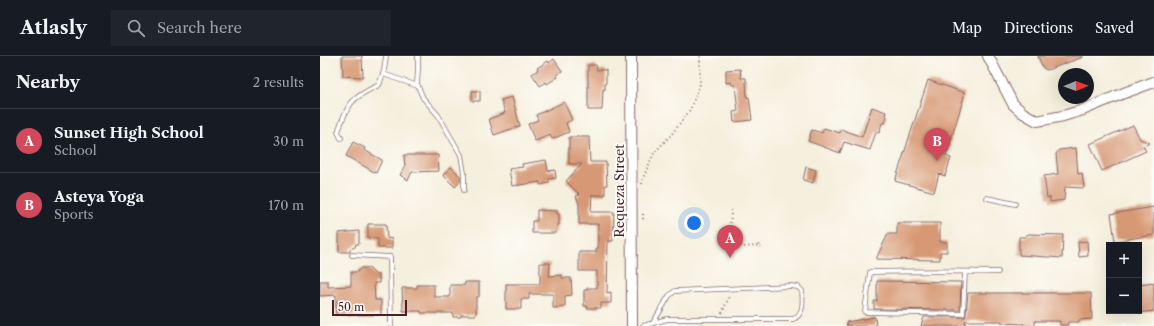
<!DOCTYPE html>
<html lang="en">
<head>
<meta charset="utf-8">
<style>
  :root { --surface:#171b24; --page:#20242c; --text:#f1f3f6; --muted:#9ea1a6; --line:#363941; --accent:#d1495b }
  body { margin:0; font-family:"Libre Caslon Text",serif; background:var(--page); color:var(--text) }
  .controls { position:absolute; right:12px; bottom:12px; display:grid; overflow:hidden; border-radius:0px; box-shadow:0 4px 16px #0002 }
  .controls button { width:36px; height:36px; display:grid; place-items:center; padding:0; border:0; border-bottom:1px solid var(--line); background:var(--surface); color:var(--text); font:20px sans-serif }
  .compass { position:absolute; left:738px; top:12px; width:36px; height:36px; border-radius:50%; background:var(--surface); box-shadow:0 4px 16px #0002; rotate:89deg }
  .scale { position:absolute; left:12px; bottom:10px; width:75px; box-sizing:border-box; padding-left:4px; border:2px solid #4a1f2b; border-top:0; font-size:11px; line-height:14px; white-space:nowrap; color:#4a1f2b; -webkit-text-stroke:3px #fdfcf7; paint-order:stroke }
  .you { position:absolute; left:374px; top:167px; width:14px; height:14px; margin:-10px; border:3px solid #fff; border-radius:50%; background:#1a73e8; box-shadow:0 0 0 6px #1a73e833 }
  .badge { display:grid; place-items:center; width:26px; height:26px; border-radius:50%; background:var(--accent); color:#fff; font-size:13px; font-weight:700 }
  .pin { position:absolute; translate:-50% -33px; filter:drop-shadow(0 1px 2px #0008) }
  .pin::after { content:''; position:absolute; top:21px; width:14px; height:12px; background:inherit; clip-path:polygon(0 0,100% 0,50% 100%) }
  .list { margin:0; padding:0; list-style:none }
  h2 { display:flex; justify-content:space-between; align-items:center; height:52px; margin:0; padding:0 16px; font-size:17px }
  h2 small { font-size:13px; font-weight:400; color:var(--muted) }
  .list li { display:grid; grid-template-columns:26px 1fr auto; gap:12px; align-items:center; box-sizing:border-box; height:64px; padding:0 16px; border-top:1px solid var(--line) }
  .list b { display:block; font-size:15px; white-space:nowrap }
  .list p { margin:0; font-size:13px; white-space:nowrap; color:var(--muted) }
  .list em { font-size:13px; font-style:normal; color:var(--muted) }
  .icon { flex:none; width:22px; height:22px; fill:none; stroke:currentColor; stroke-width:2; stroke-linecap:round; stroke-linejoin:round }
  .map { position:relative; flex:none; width:834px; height:270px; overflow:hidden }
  header { display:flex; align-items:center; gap:24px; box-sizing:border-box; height:56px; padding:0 20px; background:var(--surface); border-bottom:1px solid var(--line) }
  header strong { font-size:19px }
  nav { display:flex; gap:22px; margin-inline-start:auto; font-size:14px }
  .search { width:280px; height:36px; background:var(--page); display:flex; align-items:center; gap:10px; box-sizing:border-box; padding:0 14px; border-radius:0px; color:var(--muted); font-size:15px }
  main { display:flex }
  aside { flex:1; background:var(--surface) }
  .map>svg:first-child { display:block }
  .building { fill:#d79974 }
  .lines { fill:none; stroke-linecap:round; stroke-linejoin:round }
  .service-casing { stroke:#866869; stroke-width:5.5 }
  .tertiary-casing { stroke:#866869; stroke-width:12 }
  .path { stroke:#866869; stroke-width:2; stroke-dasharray:1 3; stroke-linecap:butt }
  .service { stroke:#fff; stroke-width:4 }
  .tertiary { stroke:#fff; stroke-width:10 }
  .labels { text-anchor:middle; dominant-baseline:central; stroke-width:4; stroke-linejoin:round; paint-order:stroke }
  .street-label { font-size:13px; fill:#4a1f2b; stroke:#fdfcf7 }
</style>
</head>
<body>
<header>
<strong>Atlasly</strong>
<div class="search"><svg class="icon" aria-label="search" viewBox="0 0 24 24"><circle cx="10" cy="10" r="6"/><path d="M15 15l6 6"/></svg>Search here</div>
<nav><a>Map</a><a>Directions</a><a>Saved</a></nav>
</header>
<main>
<aside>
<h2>Nearby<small>2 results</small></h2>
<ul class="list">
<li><span class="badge">A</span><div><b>Sunset High School</b><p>School</p></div><em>30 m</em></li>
<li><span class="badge">B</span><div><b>Asteya Yoga</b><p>Sports</p></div><em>170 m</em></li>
</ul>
</aside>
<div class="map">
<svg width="834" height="270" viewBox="0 0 834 270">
  <rect width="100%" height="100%" fill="#fdfcf7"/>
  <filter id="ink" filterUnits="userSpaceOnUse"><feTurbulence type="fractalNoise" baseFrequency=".025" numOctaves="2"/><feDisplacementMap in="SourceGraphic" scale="8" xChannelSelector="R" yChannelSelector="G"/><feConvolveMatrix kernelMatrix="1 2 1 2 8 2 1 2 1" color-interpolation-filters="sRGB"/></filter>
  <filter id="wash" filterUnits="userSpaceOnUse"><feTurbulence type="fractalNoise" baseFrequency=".012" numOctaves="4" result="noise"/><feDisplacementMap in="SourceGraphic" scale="16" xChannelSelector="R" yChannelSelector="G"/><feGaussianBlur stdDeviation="0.9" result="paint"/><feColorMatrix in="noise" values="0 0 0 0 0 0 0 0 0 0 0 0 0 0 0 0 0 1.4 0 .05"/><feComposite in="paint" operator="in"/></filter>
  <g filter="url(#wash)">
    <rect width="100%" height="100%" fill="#f5efdd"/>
    <g id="blocks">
      <path class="building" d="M22 0H42L43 21 23 20Z
        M718 0H763V1L727 14 723 12Z
        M234 3 242 15 236 19 238 21 227 28 226 26 220 30 212 18 218 14 217 12 228 5 229 7Z
        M268 9H276L277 14H286V27H285V34L283 33 282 54H268Z
        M420 13 421 22H426V24L427 42 429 41 432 64 414 66 413 56 418 55 415 29H412L411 26 406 27V14Z
        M608 24 645 37 626 100 631 102 625 120 619 118 614 136 575 125Z
        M152 35H160V45H152Z
        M192 41 200 70 174 79 169 63 185 57 181 44Z
        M244 46 252 64 246 67 249 76 232 83 230 79 215 85 208 68 218 64 216 59Z
        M552 51 566 56 565 59 567 60 565 67H562L559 77 556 76 550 94 524 86 520 97 488 85 492 74 502 77 504 72 520 77 521 73 542 81Z
        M813 69 820 83 830 87 823 90 826 95 782 115 770 88Z
        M249 81H269L270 106H286L287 129H285V139H272L271 156H294L293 185H288L287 237 291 236V247H281V252H267V250H264V234H267V232H277V215H259V196H276V193H278V168H259V148L256 140 260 139 246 125 262 108H249Z
        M33 86 45 92 44 94 62 104 56 117 26 100Z
        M756 92 758 118 762 117 764 132 745 131 744 144 730 146V141L727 142 724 120 738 118 736 98 739 94Z
        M84 99H118L119 115 92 116 88 124 80 119 85 111Z
        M226 104 228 115 235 114 236 122 229 123V127L220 129V126L192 130 189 113 203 111 202 108Z
        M131 111 140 120V126L135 131 123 119Z
        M486 111 496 114 493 127 483 124Z
        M834 151V179L795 185 791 158Z
        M217 154 237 155V158H239V169H237L236 177H212V165H217Z
        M577 167H620V186H627V196H620V204L556 203 568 178H577Z
        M48 168H66L67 182 72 183V192H58V183L48 182Z
        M39 175V188H36L35 191 30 193V196H19V177Z
        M708 178 743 179 742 202 699 199V181H705Z
        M767 185 768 200 759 201 758 186Z
        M220 207H230L229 220 242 219V222H251L252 239 245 240V251L233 252V238H209V243H201V253H186V228H220Z
        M41 212H49L56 219H59V227H54L55 244H61V259H16V239L0 240V225H8V231L31 230V216H37Z
        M557 225 641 226 640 254 554 253V245H557Z
        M145 226H159V241H156V259H141V261H133V257H101V255H83L82 232H97V229H114V241H130V229H145Z
        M834 227V255L819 257V229Z
        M648 237H771L772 263 759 264V266H748V269H740V265H715V270H704V268L682 267V265H645L646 270H601L604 261H645L646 258Z
        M555 261 556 270H527L526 266Z"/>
    </g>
  </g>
  <g filter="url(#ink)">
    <use href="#blocks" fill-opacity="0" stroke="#866869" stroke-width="1"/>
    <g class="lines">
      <defs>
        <path id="service" d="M98 0V13L97 28 103 42 118 59 141 99 144 117V134
          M63 18 98 30
          M21 82 18 76C27 48 32 41 59 29L64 15 66 0
          M667 142 695 148
          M32 199 70 201 71 270
          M645 216 643 258 545 256 550 216C593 215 635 215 678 216
          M323 270 347 263H473C484 259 483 245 482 235L478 231 470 230 355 235 349 240 333 267"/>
        <path id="tertiary" d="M311 0 312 270
          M668 0 693 48 703 57 717 65 743 60 763 54 804 37 834 26"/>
      </defs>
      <use href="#service" class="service-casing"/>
      <use href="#tertiary" class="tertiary-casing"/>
      <path class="path" d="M322 128 323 122 334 97 351 79 370 54 380 28V0
        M411 154 410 178H416V186L423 191 437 190 439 191 441 190 439 188 437 190
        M323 158V165
        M402 257 410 239"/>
      <use href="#service" class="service"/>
      <use href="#tertiary" class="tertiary"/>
    </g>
  </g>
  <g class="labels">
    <g class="street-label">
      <text transform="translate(299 135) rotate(-90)">Requeza Street</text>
    </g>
  </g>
</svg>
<div class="controls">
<button>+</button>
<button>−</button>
</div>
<svg class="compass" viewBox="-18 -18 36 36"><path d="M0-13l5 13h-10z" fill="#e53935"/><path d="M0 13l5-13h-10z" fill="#9ea1a6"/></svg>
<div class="scale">50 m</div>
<div class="you"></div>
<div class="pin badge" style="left:410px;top:202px">A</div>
<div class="pin badge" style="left:617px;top:105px">B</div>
</div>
</main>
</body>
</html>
